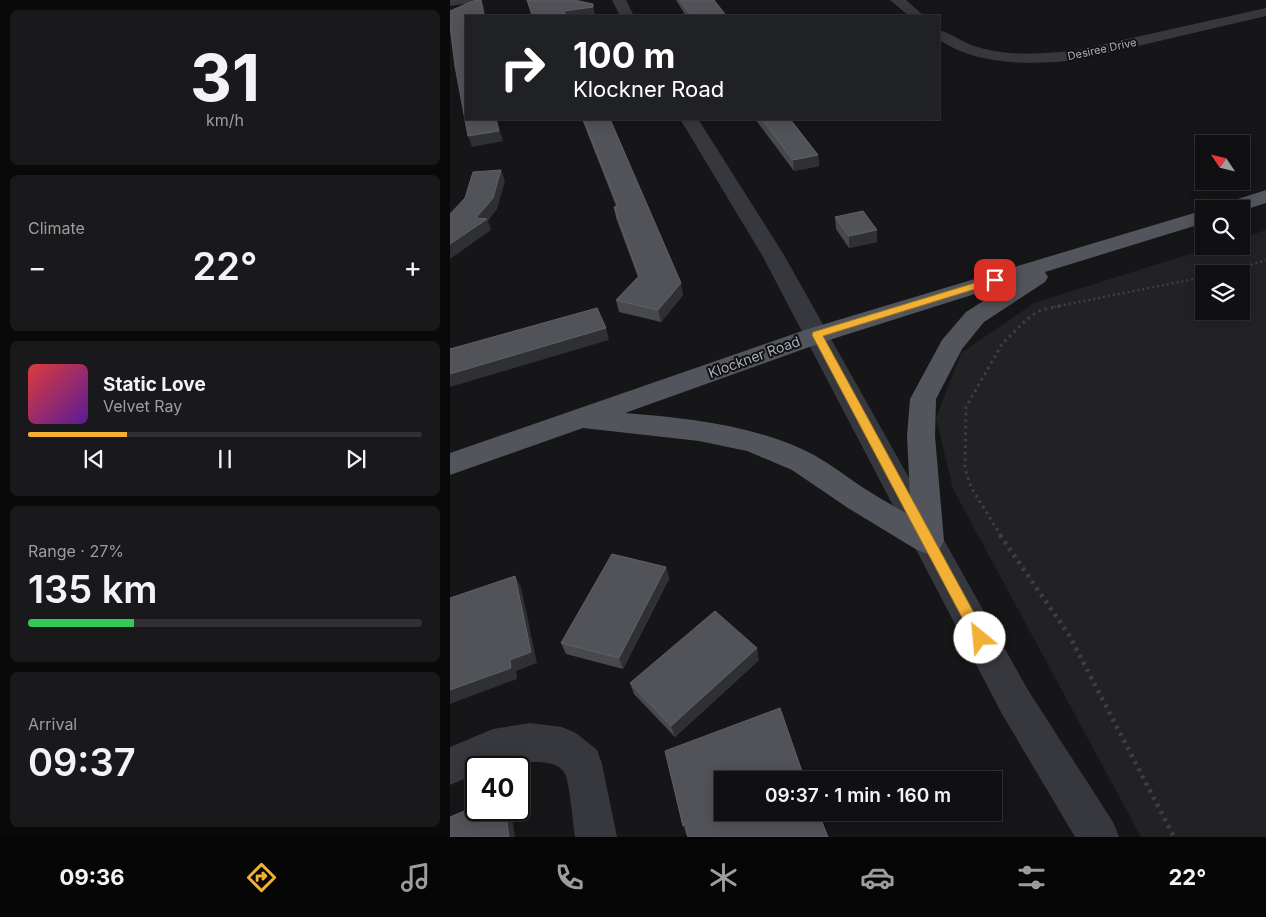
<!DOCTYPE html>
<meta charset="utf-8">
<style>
:root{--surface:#101012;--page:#19191b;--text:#f1f3f6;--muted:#9c9d9f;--line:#303032;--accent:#f2b134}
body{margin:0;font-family:Inter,sans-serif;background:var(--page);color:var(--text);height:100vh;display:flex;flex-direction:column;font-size:19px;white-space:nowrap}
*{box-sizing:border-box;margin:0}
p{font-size:16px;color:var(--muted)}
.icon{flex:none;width:28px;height:28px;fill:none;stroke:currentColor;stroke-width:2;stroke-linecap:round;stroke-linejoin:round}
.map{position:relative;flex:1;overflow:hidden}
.side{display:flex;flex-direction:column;gap:10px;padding:10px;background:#09090a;width:450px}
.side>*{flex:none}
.top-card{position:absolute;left:15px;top:15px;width:475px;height:105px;border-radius:0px;box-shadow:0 2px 12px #0003,0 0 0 1px var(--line);background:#202124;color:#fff;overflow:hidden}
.needle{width:32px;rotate:305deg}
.controls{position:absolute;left:745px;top:135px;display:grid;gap:10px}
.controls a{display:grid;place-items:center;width:55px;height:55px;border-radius:0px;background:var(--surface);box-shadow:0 2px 12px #0003,0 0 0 1px var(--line);font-size:25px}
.speed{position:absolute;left:15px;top:756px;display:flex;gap:10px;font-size:25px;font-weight:700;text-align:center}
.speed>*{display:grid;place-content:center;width:65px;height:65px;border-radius:50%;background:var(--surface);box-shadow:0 2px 12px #0003,0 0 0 1px var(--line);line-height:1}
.speed .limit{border:2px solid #111;border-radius:8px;background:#fff;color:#111}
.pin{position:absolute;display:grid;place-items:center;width:42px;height:42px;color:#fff;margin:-21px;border-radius:10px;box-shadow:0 2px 8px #0006}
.me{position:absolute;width:55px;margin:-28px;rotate:332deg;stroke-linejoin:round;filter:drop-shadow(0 0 4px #0008)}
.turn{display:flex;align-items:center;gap:18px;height:105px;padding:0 25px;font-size:22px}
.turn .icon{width:65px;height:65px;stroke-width:2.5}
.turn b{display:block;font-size:35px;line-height:42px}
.big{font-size:38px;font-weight:600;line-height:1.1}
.side .card{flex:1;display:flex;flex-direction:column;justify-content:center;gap:8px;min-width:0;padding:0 18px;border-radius:8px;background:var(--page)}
.side .dial{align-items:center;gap:0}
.dial b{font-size:65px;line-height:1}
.song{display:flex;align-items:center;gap:15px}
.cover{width:60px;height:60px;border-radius:8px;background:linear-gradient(135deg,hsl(0 70% 55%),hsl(270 70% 35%))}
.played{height:5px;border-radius:2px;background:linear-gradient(90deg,var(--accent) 25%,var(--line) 25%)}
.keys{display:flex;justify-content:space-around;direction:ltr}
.heat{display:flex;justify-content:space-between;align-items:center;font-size:28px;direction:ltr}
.charge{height:8px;border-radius:4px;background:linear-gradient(90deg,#34c759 27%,var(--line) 0)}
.trip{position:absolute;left:264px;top:771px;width:288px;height:50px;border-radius:0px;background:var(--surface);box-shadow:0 2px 12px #0003,0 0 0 1px var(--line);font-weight:600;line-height:50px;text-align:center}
.menu{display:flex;height:80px;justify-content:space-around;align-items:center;background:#060607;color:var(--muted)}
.menu .icon{width:35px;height:35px}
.menu .active{color:var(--accent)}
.menu b{font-size:22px;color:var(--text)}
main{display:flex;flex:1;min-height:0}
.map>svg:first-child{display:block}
</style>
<main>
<section class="side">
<div class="card dial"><b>31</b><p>km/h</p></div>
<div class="card"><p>Climate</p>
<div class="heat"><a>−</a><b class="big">22°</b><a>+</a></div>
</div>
<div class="card">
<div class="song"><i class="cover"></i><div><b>Static Love</b><p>Velvet Ray</p></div></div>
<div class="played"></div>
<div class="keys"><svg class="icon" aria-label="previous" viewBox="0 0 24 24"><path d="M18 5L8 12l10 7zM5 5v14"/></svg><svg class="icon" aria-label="pause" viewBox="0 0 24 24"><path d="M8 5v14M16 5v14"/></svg><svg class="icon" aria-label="next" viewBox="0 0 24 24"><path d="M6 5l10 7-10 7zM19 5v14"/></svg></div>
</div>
<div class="card"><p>Range · 27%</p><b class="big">135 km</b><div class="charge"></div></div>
<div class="card"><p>Arrival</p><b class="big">09:37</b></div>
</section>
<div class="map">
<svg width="816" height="837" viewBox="0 0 816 837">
<rect width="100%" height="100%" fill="#161618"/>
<path fill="#222225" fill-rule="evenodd" d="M816,230V837H691L503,489L486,418L511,353L584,303L765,246H791V238ZM754,274H791V311H754Z"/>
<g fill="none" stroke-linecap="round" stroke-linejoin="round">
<g stroke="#3d3f44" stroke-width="2.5" stroke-dasharray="2 3" stroke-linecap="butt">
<path d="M772,274L816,260"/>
<path d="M604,307L754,277"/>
</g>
<path stroke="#3d3f44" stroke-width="3" stroke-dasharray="2.5 4" stroke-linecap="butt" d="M551,536L521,487L515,468L516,407L552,344L577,319L591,310L610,306"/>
<path stroke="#3d3f44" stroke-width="4.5" stroke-dasharray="3 5" stroke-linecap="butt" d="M550,535L619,635L724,837"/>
<g fill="#37383d" fill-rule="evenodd">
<path d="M0,0H22L20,3L0,6Z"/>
<path d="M162,0H176L184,16H170Z"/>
<path d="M440,0H456L474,16H459Z"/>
<path d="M816,8V16L628,60C582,65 529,66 489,40V30C501,33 512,42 524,46C557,57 594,54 628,50Z"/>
<path d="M230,119H248L334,255L578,690L663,822L669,837H625L552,714L312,255Z"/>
<path d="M80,723L112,727L126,733L147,750L152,764L167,837H125C122,817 121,795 116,776C107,750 47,768 26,768V774L0,785V747L43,729Z"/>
</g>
<g fill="#53555c" fill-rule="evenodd">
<path d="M816,190V203L791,211V209H766L769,205Z"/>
<path d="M754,210V223L595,272L598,277L595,282L534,322L512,349L486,399L485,436L494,541L489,550L478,554L467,550L398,508L342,470L297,451L249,441L133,428L0,475V453L358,329ZM563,282L516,312L492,340L460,399L457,436L461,516C444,506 427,497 412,487C396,476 380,464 364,455C306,425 238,418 175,413L376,341Z"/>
</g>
</g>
<g fill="#47494d">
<path d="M226,0H264L275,16H236Z"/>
<path d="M132,119H160L233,295L211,322L169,312L166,300L188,277L166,218L164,207L166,206Z"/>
<path d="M305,119H340L368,155L369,166L344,171Z"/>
<path d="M385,217L427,230V242L399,248L386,229Z"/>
<path d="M216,567L219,579L173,669L116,654L111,643Z"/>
<path d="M309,660L225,737L184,694L180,683Z"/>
</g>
<g fill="#2f3033">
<path d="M32,0L34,7L35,16H34Z"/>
<path d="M143,4L145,16H115L114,11Z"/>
<path d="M90,14L91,16H82V15Z"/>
<path d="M46,119L53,141L22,147L18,136Z"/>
<path d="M368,155L369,166L344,171L343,160Z"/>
<path d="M51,170L55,181L47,209L38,221L41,230L0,259V244L26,218Z"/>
<path d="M427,230V242L399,248V236Z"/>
<path d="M231,283L233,295L211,322L208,310Z"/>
<path d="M156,328L159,340L0,387V374Z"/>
<path d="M216,567L219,579L173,669L169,658Z"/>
<path d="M65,576L71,587L87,663L66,671L67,679L0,704V690L60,660Z"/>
<path d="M307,648L309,660L225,737L221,726Z"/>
<path d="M55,810H61L65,837H59Z"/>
<path d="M235,825L238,835H236L233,826Z"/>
</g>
<g fill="#525359" stroke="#5f6168">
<path d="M25,0H31L34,16H16V119H46L49,131L18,136L5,66L0,26V11Z"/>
<path d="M77,0H124L143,4V7L114,11L116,16H91L90,14L82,15Z"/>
<path d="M230,0H264L275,14L268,15L269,16H241Z"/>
<path d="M133,119H160L231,283L208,310L166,300L189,276L164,207L168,206Z"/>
<path d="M312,119H340L368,155L343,160Z"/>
<path d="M51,170L43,198L26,218L37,219L0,244V214L15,198L23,172Z"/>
<path d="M413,211L427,230L399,236L385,217Z"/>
<path d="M147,308L156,328L0,374V349Z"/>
<path d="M162,554L216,567L169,658L111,643Z"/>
<path d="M65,576L81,652L60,660L61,668L0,690V598Z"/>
<path d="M265,611L307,648L221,726L180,683Z"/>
<path d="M330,708L355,780H272V812H368L378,837H238L235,825L233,826L215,751Z"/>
<path d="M26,806V810H55L59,837H0V817Z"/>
</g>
<path fill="#f2b134" stroke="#9d7322" d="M541,278H548L549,280L548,282L373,336L535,633L537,638L535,642L530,644L525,642L362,335L363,332Z"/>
<g text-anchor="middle" stroke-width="4" stroke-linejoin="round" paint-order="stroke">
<g font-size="11" fill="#a8adb8" stroke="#111113">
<text transform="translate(652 49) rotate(-12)" y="4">Desiree Drive</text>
</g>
<g font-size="14" fill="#a8adb8" stroke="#111113">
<text transform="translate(304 357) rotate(-20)" y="5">Klockner Road</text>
</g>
</g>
</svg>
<div class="controls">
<a><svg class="needle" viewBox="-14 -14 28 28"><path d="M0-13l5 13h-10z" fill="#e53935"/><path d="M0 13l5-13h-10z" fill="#9c9d9f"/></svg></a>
<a><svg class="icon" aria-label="search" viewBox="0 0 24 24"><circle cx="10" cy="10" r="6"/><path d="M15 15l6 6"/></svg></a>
<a><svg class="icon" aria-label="layers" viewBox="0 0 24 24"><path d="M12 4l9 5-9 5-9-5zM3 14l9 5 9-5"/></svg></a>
</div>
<div class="speed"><div class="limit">40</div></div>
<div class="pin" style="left:545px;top:280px;background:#d93025"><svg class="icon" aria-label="arrive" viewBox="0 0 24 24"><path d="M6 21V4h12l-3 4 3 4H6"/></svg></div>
<svg class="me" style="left:530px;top:638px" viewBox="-20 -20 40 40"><circle r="19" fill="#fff"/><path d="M0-13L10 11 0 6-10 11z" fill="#f2b134"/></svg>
<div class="trip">09:37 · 1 min · 160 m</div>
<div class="top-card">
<div class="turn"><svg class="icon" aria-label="right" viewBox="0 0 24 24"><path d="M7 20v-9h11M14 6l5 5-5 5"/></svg><div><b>100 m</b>Klockner Road</div></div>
</div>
</div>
</main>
<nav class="menu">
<b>09:36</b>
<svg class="icon active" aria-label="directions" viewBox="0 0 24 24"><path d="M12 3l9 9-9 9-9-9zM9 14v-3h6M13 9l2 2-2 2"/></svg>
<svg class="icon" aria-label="music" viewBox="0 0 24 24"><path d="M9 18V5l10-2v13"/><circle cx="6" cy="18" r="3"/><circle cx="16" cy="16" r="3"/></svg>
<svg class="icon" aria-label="phone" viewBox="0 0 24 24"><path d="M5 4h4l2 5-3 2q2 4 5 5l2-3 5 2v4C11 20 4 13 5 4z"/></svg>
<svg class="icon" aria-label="climate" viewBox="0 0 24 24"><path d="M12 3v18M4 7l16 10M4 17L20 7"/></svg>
<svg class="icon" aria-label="car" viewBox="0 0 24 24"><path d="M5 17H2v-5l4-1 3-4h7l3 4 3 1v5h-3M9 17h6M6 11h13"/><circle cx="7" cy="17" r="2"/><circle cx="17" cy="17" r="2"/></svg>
<svg class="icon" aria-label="filters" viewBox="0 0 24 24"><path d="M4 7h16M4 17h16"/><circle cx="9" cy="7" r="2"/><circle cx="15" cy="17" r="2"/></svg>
<b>22°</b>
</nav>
